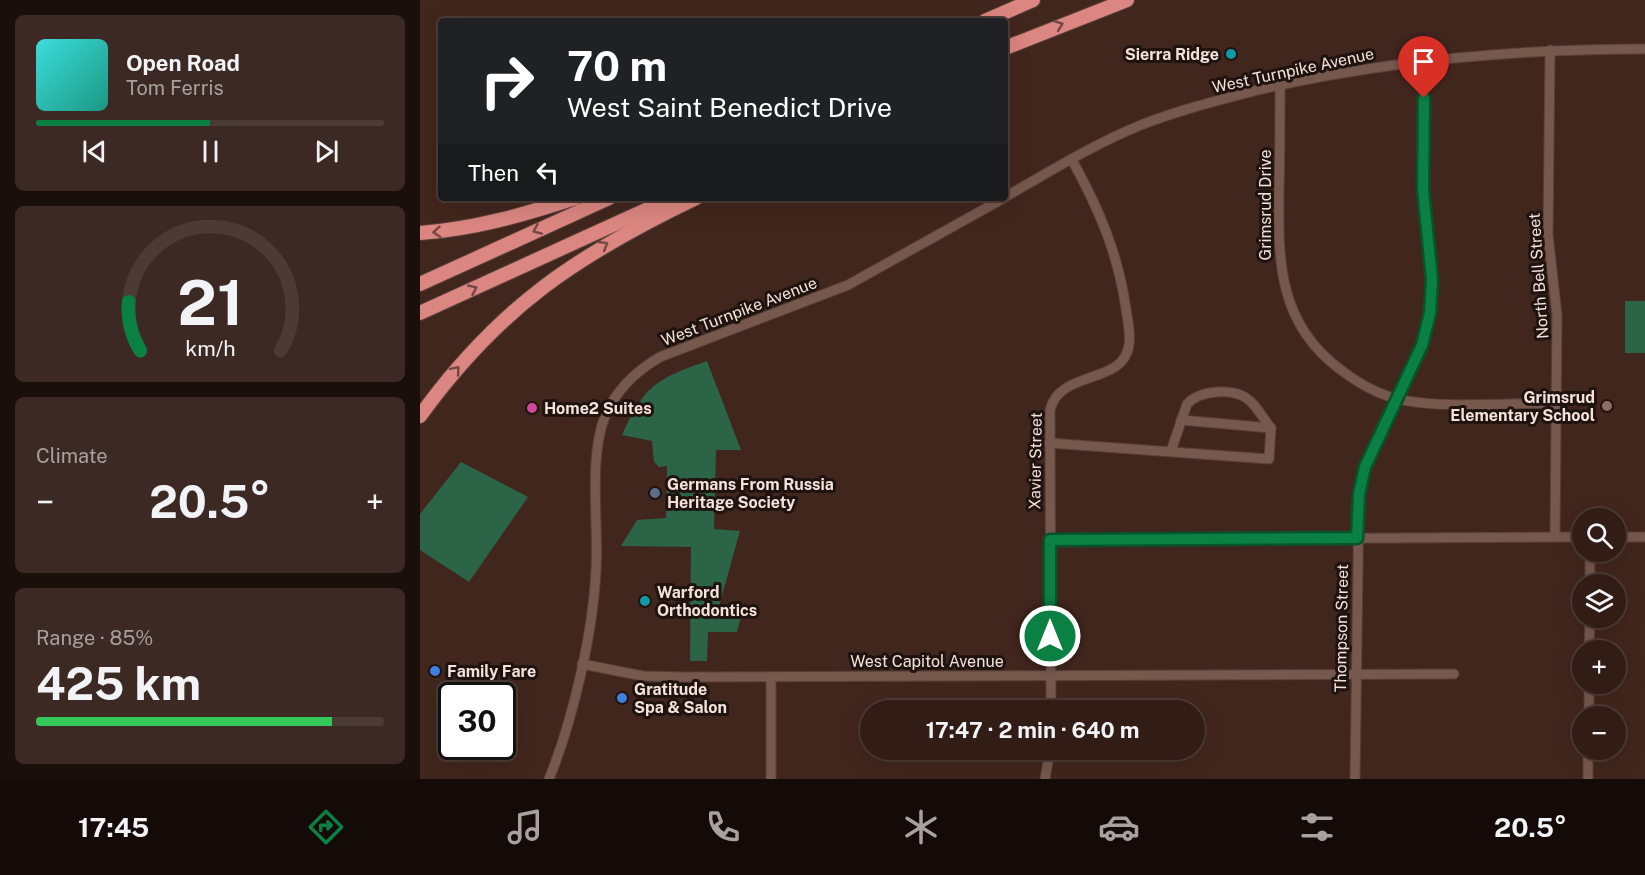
<!DOCTYPE html>
<meta charset="utf-8">
<style>
:root{--surface:#311c16;--page:#3d2923;--text:#f1f3f6;--muted:#a8a1a1;--line:#4c3a35;--accent:#0b8043}
body{margin:0;font-family:"Public Sans",sans-serif;background:var(--page);color:var(--text);height:100vh;display:flex;flex-direction:column;font-size:22px;white-space:nowrap}
*{box-sizing:border-box;margin:0}
p{font-size:20px;color:var(--muted)}
.icon{flex:none;width:33px;height:33px;fill:none;stroke:currentColor;stroke-width:2;stroke-linecap:round;stroke-linejoin:round}
.map{position:relative;flex:1;overflow:hidden}
.panel{display:flex;flex-direction:column;gap:15px;padding:15px;background:#1b0f0c;width:420px}
.panel>*{flex:none}
.guide{position:absolute;left:18px;top:18px;width:570px;height:183px;border-radius:6px;box-shadow:0 6px 24px #0002,0 0 0 2px var(--line);background:#202124;color:#fff;overflow:hidden}
.tools{position:absolute;left:1152px;top:508px;display:grid;gap:12px}
.tools a{display:grid;place-items:center;width:54px;height:54px;border-radius:50%;background:var(--surface);box-shadow:0 6px 24px #0002,0 0 0 2px var(--line);font-size:30px}
.speed{position:absolute;left:18px;top:682px;display:flex;gap:12px;font-size:30px;font-weight:700;text-align:center}
.speed>*{display:grid;place-content:center;width:78px;height:78px;border-radius:50%;background:var(--surface);box-shadow:0 6px 24px #0002,0 0 0 2px var(--line);line-height:1}
.speed .limit{border:3px solid #111;border-radius:9px;background:#fff;color:#111}
.pin{position:absolute;display:grid;place-items:center;width:51px;height:51px;color:#fff;margin:-62px -26px;border-radius:50% 50% 50% 0;rotate:-45deg;box-shadow:0 0 6px #0007}
.pin .icon{rotate:45deg}
.me{position:absolute;width:66px;margin:-33px;rotate:0deg;stroke-linejoin:round;filter:drop-shadow(0 0 4px #0008)}
.turn{display:flex;align-items:center;gap:21px;height:126px;padding:0 30px;font-size:27px}
.turn .icon{width:78px;height:78px;stroke-width:2.5}
.turn b{display:block;font-size:42px;line-height:51px}
.then{display:flex;align-items:center;height:57px;padding:0 30px;background:#0003;gap:12px;font-size:22px}
.big{font-size:45px;font-weight:700;line-height:1.1}
.panel .widget{flex:1;display:flex;flex-direction:column;justify-content:center;gap:9px;min-width:0;padding:0 21px;border-radius:9px;background:var(--page)}
.panel .dial{align-items:center;gap:0}
.dial svg{height:156px;overflow:visible;fill:none;stroke:var(--line);stroke-width:7;stroke-linecap:round;text-anchor:middle}
.dial text{fill:var(--text);stroke:none}
.song{display:flex;align-items:center;gap:18px}
.cover{width:72px;height:72px;border-radius:9px;background:linear-gradient(135deg,hsl(180 70% 55%),hsl(170 70% 35%))}
.played{height:6px;border-radius:3px;background:linear-gradient(90deg,var(--accent) 50%,var(--line) 50%)}
.keys{display:flex;justify-content:space-around;direction:ltr}
.heat{display:flex;justify-content:space-between;align-items:center;font-size:33px;direction:ltr}
.charge{height:9px;border-radius:4px;background:linear-gradient(90deg,#34c759 85%,var(--line) 0)}
.trip{position:absolute;left:440px;top:700px;width:345px;height:60px;border-radius:30px;background:var(--surface);box-shadow:0 6px 24px #0002,0 0 0 2px var(--line);font-weight:700;line-height:60px;text-align:center}
.dock{display:flex;height:96px;justify-content:space-around;align-items:center;background:#140b09;color:var(--muted)}
.dock .icon{width:42px;height:42px}
.dock .selected{color:var(--accent)}
.dock b{font-size:27px;color:var(--text)}
main{display:flex;flex:1;min-height:0}
.map>svg:first-child{display:block}
</style>
<main>
<section class="panel">
<div class="widget">
<div class="song"><i class="cover"></i><div><b>Open Road</b><p>Tom Ferris</p></div></div>
<div class="played"></div>
<div class="keys"><svg class="icon" aria-label="previous" viewBox="0 0 24 24"><path d="M18 5L8 12l10 7zM5 5v14"/></svg><svg class="icon" aria-label="pause" viewBox="0 0 24 24"><path d="M8 5v14M16 5v14"/></svg><svg class="icon" aria-label="next" viewBox="0 0 24 24"><path d="M6 5l10 7-10 7zM19 5v14"/></svg></div>
</div>
<div class="widget dial"><svg viewBox="0 0 100 80">
<path d="M14 69A42 42 0 1 1 86 69"/>
<path d="M14 69A42 42 0 0 1 8 44" stroke="#0b8043"/>
<text x="50" y="56" font-size="32" font-weight="700">21</text>
<text x="50" y="72" font-size="11">km/h</text>
</svg></div>
<div class="widget"><p>Climate</p>
<div class="heat"><a>−</a><b class="big">20.5°</b><a>+</a></div>
</div>
<div class="widget"><p>Range · 85%</p><b class="big">425 km</b><div class="charge"></div></div>
</section>
<div class="map">
<svg width="1225" height="779" viewBox="0 0 1225 779">
<rect width="100%" height="100%" fill="#41261d"/>
<g fill="#2c6448">
<rect x="1205" y="301" width="20" height="52"/>
<path d="M287,361L321,450H296L294,529L320,531L299,606L322,612L317,632H288L287,661H270L271,547L201,546L217,520L246,518L247,466L239,467L234,462L232,441L202,435C225,385 236,379 287,361Z"/>
<path d="M41,462L108,497L49,582L0,550V514Z"/>
</g>
<g fill="none" stroke-linecap="round" stroke-linejoin="round">
<g stroke="#584139" stroke-width="11">
<g id="minor">
<path d="M1130,50L1128,235L1137,315L1135,537"/>
<path d="M860,85C860,120 860,155 859,190C858,261 858,324 921,370C938,383 957,394 978,399C1021,409 1090,403 1137,403"/>
<path d="M585,197C629,172 674,144 721,125C759,110 799,100 838,90C966,60 1094,49 1225,49"/>
<path d="M761,420L851,428"/>
<path d="M629,443L849,459L851,428C844,420 838,408 830,401C815,387 780,390 767,404L751,451"/>
<path d="M1196,537H1225"/>
<path d="M630,540L1162,537"/>
<path d="M1170,585V552"/>
<path d="M1169,651L1170,618"/>
<path d="M162,664L223,676L262,677L1034,674"/>
<path d="M631,711L630,410C637,380 673,381 695,367C716,353 709,329 706,309C698,253 679,209 652,160"/>
<path d="M1169,717V684"/>
<path d="M129,779C153,720 173,633 176,570C179,523 168,460 185,416C196,390 216,371 240,357L428,285L584,198"/>
<path d="M351,779V677"/>
<path d="M625,779L630,750"/>
<path d="M935,779L939,494C950,433 994,385 1008,325C1018,282 1006,240 1003,197C1000,152 1003,105 1004,60"/>
<path d="M1168,779V750"/>
</g>
</g>
<g stroke="#584139" stroke-width="16">
<g id="highway">
<path d="M565,21L613,0"/>
<path d="M585,48L707,0"/>
<path d="M0,233C54,229 103,215 155,198"/>
<path d="M0,284L189,198"/>
<path d="M0,313L252,198"/>
<path d="M0,416C79,307 157,255 276,198"/>
</g>
</g>
<use href="#minor" stroke="#77584d" stroke-width="9"/>
<use href="#highway" stroke="#db8680" stroke-width="14"/>
</g>
<defs><path id="oneway-chevron" d="M-2-3.5L2.5 0L-2 3.5" fill="none" stroke-width="1.6" stroke-linecap="round" stroke-linejoin="round" transform="scale(1.5)"/></defs>
<g stroke="#744742">
<use href="#oneway-chevron" transform="translate(639 25) rotate(-21)"/>
<use href="#oneway-chevron" transform="translate(117 230) rotate(156)"/>
<use href="#oneway-chevron" transform="translate(17 232) rotate(175)"/>
<use href="#oneway-chevron" transform="translate(184 245) rotate(-31)"/>
<use href="#oneway-chevron" transform="translate(53 289) rotate(-25)"/>
<use href="#oneway-chevron" transform="translate(36 370) rotate(-50)"/>
</g>
<g fill="none" stroke-linecap="round" stroke-linejoin="round">
<g stroke="#07532c" stroke-width="15">
<path id="route" d="M630,636V540L937,538L939,494L945,467L1002,345L1010,313L1012,280L1003,189L1004,98"/>
</g>
<use href="#route" stroke="#0b8043" stroke-width="10"/>
</g>
<g fill="#0f9aa8" stroke="#1f130f" stroke-width="2">
<circle cx="811" cy="54" r="6"/>
<circle cx="225" cy="601" r="6"/>
</g>
<circle fill="#8d6e63" stroke="#1f130f" stroke-width="2" cx="1187" cy="406" r="6"/>
<circle fill="#d1479c" stroke="#1f130f" stroke-width="2" cx="112" cy="408" r="6"/>
<circle fill="#5c6f8a" stroke="#1f130f" stroke-width="2" cx="235" cy="493" r="6"/>
<g fill="#3f7fe0" stroke="#1f130f" stroke-width="2">
<circle cx="15" cy="671" r="6"/>
<circle cx="202" cy="698" r="6"/>
</g>
<g text-anchor="middle" stroke-width="6" stroke-linejoin="round" paint-order="stroke">
<g font-size="16" font-weight="bold" fill="#f4e2db" stroke="#1f130f" text-anchor="start">
<text x="799" y="60" text-anchor="end">Sierra Ridge</text>
<text x="1175" y="403" text-anchor="end">Grimsrud<tspan x="1175" dy="18">Elementary School</tspan></text>
<text x="124" y="414">Home2 Suites</text>
<text x="247" y="490">Germans From Russia<tspan x="247" dy="18">Heritage Society</tspan></text>
<text x="237" y="598">Warford<tspan x="237" dy="18">Orthodontics</tspan></text>
<text x="27" y="677">Family Fare</text>
<text x="214" y="695">Gratitude<tspan x="214" dy="18">Spa &amp; Salon</tspan></text>
</g>
<g font-size="16" fill="#f4e2db" stroke="#1f130f">
<text transform="translate(873 70) rotate(-12)" y="6">West Turnpike Avenue</text>
<text transform="translate(845 205) rotate(-90)" y="6">Grimsrud Drive</text>
<text transform="translate(1118 276) rotate(-94)" y="6">North Bell Street</text>
<text transform="translate(319 311) rotate(-21)" y="6">West Turnpike Avenue</text>
<text transform="translate(615 461) rotate(-89)" y="6">Xavier Street</text>
<text transform="translate(921 628) rotate(-89)" y="6">Thompson Street</text>
<text x="507" y="667">West Capitol Avenue</text>
</g>
</g>
</svg>
<div class="tools">
<a><svg class="icon" aria-label="search" viewBox="0 0 24 24"><circle cx="10" cy="10" r="6"/><path d="M15 15l6 6"/></svg></a>
<a><svg class="icon" aria-label="layers" viewBox="0 0 24 24"><path d="M12 4l9 5-9 5-9-5zM3 14l9 5 9-5"/></svg></a>
<a>+</a>
<a>−</a>
</div>
<div class="speed"><div class="limit">30</div></div>
<div class="pin" style="left:1004px;top:98px;background:#d93025"><svg class="icon" aria-label="arrive" viewBox="0 0 24 24"><path d="M6 21V4h12l-3 4 3 4H6"/></svg></div>
<svg class="me" style="left:630px;top:636px" viewBox="-20 -20 40 40"><circle r="17" fill="#0b8043" stroke="#fff" stroke-width="3"/><path d="M0-11L8 9 0 5-8 9z" fill="#fff"/></svg>
<div class="trip">17:47 · 2 min · 640 m</div>
<div class="guide">
<div class="turn"><svg class="icon" aria-label="right" viewBox="0 0 24 24"><path d="M7 20v-9h11M14 6l5 5-5 5"/></svg><div><b>70 m</b>West Saint Benedict Drive</div></div>
<div class="then">Then<svg class="icon" aria-label="left" viewBox="0 0 24 24"><path d="M17 20v-9H6M10 6l-5 5 5 5"/></svg></div>
</div>
</div>
</main>
<nav class="dock">
<b>17:45</b>
<svg class="icon selected" aria-label="directions" viewBox="0 0 24 24"><path d="M12 3l9 9-9 9-9-9zM9 14v-3h6M13 9l2 2-2 2"/></svg>
<svg class="icon" aria-label="music" viewBox="0 0 24 24"><path d="M9 18V5l10-2v13"/><circle cx="6" cy="18" r="3"/><circle cx="16" cy="16" r="3"/></svg>
<svg class="icon" aria-label="phone" viewBox="0 0 24 24"><path d="M5 4h4l2 5-3 2q2 4 5 5l2-3 5 2v4C11 20 4 13 5 4z"/></svg>
<svg class="icon" aria-label="climate" viewBox="0 0 24 24"><path d="M12 3v18M4 7l16 10M4 17L20 7"/></svg>
<svg class="icon" aria-label="car" viewBox="0 0 24 24"><path d="M5 17H2v-5l4-1 3-4h7l3 4 3 1v5h-3M9 17h6M6 11h13"/><circle cx="7" cy="17" r="2"/><circle cx="17" cy="17" r="2"/></svg>
<svg class="icon" aria-label="filters" viewBox="0 0 24 24"><path d="M4 7h16M4 17h16"/><circle cx="9" cy="7" r="2"/><circle cx="15" cy="17" r="2"/></svg>
<b>20.5°</b>
</nav>
